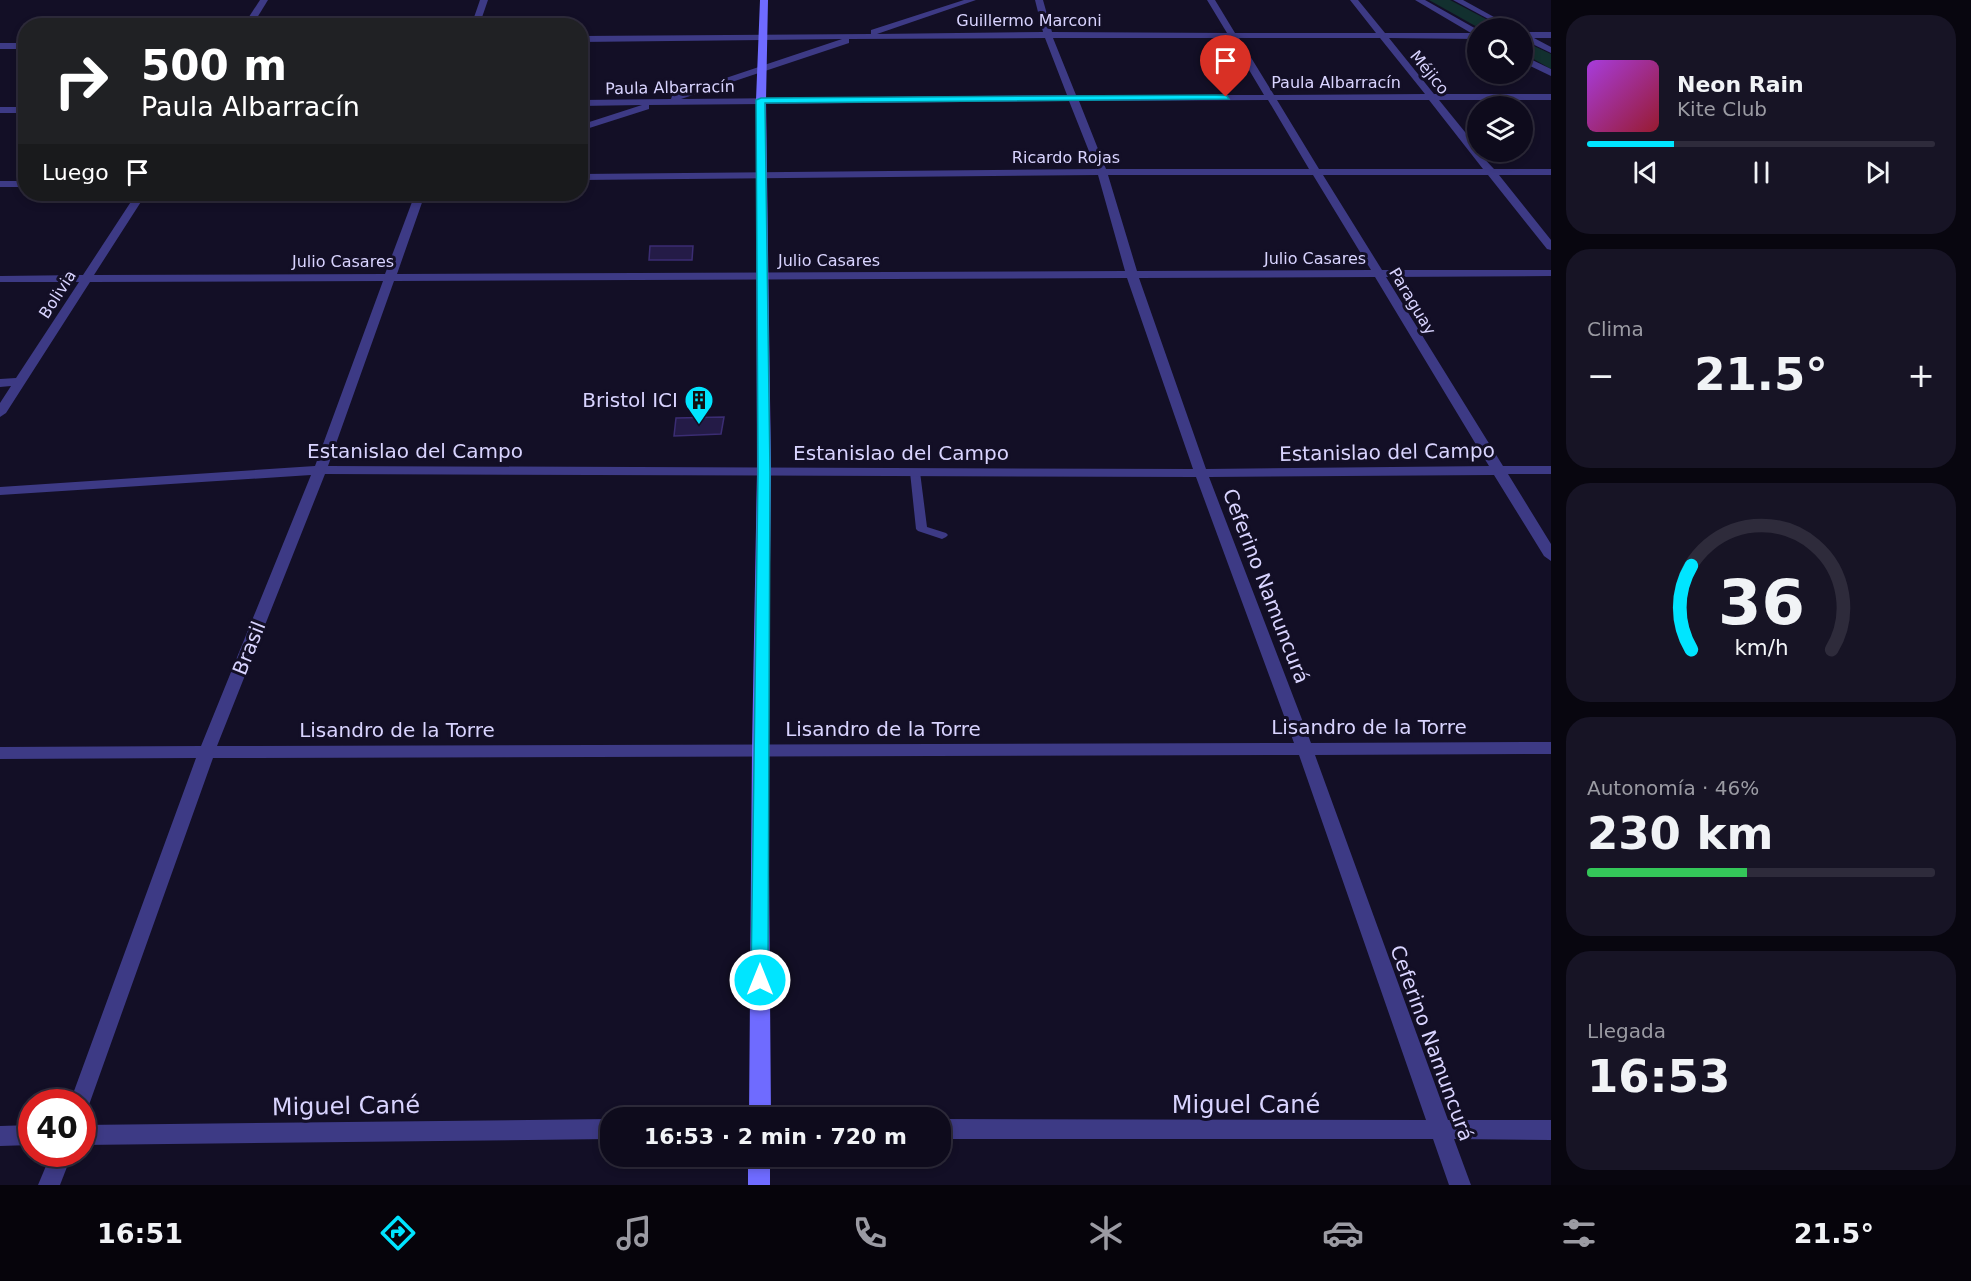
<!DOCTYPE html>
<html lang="es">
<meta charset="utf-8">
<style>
:root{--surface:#0e0b1c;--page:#171425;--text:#f1f3f6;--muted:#9b9ba3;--line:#2e2b3b;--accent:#00e5ff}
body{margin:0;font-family:"DejaVu Sans",sans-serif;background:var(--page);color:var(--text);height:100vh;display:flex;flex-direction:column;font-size:22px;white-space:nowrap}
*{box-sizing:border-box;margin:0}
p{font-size:20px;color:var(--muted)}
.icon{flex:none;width:33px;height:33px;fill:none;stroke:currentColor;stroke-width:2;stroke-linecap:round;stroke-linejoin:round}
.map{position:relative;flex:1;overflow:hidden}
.drawer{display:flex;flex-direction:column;gap:15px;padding:15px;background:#08060f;width:420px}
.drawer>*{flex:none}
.guide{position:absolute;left:18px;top:18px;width:570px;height:183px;border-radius:24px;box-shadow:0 3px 9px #0003,0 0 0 2px var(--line);background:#202124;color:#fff;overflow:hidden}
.tools{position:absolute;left:1467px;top:18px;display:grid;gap:12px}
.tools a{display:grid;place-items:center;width:66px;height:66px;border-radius:50%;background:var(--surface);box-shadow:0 3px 9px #0003,0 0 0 2px var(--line);font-size:30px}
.speed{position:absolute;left:18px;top:1089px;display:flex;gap:12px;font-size:30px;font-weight:700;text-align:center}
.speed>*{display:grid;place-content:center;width:78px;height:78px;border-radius:50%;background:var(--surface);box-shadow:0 3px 9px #0003,0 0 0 2px var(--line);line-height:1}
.speed .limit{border:9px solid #d22;background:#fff;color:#111}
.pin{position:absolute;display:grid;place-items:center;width:51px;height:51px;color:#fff;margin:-62px -26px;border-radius:50% 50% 50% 0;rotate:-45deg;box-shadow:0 0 6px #0007}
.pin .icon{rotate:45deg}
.me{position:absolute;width:66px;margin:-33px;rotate:0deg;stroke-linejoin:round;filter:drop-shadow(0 0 4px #0008)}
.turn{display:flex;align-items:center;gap:21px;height:126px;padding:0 24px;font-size:27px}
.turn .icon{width:78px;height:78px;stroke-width:2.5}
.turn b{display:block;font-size:42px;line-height:51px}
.then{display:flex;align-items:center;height:57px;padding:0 24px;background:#0003;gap:12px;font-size:22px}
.big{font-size:45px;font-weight:600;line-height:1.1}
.drawer .tile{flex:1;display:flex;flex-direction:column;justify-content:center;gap:9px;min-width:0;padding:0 21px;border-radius:24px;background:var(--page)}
.drawer .dial{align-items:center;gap:0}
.dial svg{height:156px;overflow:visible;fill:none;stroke:var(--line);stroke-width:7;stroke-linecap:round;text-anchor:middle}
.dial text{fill:var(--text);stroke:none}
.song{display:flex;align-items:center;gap:18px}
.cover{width:72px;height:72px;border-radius:9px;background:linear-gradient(135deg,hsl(280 70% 55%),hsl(350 70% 35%))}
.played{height:6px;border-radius:3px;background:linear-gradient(90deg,var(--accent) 25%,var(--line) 25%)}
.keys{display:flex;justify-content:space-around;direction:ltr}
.heat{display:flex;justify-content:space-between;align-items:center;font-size:33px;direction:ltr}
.charge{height:9px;border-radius:4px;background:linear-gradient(90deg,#34c759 46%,var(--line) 0)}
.trip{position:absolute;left:600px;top:1107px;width:351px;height:60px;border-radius:24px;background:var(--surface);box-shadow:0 3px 9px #0003,0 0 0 2px var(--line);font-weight:600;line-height:60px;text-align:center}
.tab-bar{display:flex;height:96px;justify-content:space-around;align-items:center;background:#06040b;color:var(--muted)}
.tab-bar .icon{width:42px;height:42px}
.tab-bar .current{color:var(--accent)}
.tab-bar b{font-size:27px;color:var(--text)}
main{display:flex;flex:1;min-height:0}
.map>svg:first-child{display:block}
</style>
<main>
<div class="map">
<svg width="1551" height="1185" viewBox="0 0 1551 1185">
<rect width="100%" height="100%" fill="#130f26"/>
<g fill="#12302f">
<path d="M1429,0H1450L1503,28H1479Z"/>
<path d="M1523,41L1551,54V69L1523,53Z"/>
</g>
<g fill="#241b47" stroke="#3b2d73" stroke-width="1.5">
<path d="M650,246H693L692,260H649Z"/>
<path d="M724,417L721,434L674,436L676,418Z"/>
</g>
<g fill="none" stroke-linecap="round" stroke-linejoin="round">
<path fill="#3d3a85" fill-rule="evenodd" d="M915,469L920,472L927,527L946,533L948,535L946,537L942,539L918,531L916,529L910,472Z"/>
<g fill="#3d3a85" fill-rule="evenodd">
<path d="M260,0H268L252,26H243Z"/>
<path d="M480,0H488L479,26H471Z"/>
<path d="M964,0H976L877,34L1043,32L1035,0H1043L1052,32L1227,33L1207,0H1215L1235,33H1376L1350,0H1358L1385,33H1471L1415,0H1425L1478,30V39L1389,38L1434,94H1551V100H1439L1478,148V152L1494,169H1551V175H1499L1551,240V250L1547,249L1488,175H1323L1382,270H1551V276L1386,277L1503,466H1551V474H1508L1551,544V561L1544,556L1494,475L1209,477L1311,743L1551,742V754L1315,755L1448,1120H1551V1140L1454,1139L1471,1185H1449L1433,1139H940V1119L1426,1120L1299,755L213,758L90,1102L87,1109L82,1110V1102H70L196,758L0,759V747L201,746L311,475L0,495V487L315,466L383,281L90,282L6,413L0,417V403L11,386L0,387V379L16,378L79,282H0V276L83,275L136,194H146L94,275L385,274L415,194H425L397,274L1125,271L1098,175L580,180V174L1096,169L1069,101L649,105V109L580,131V125L642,105L580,106V100L671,99L672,96L842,39L580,42V36L871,34V30ZM1045,38L1067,95L681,99L849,43V39ZM1053,38H1230L1264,95H1076ZM1239,38H1380L1425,94L1274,95ZM1268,100L1309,169H1106L1079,101ZM1277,100H1429L1483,169H1319ZM1108,175H1313L1371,270L1137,271ZM1375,277L1489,466L1206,469L1139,278ZM1127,278L1193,469L328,466L394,281ZM325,474L1196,477L1294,743L217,746Z"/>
<path d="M1453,0H1463L1514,28H1505Z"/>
<path d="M1525,32H1551V38H1534L1551,47V53L1522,39V33Z"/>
<rect x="0" y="43" width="26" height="6"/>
<path d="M1522,55L1551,69V76L1522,62Z"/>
<rect x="0" y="107" width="26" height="6"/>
<rect x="0" y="181" width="26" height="6"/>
<path d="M610,1119V1139L82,1145V1125Z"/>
<path d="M32,1125V1145L0,1146V1126Z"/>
<path d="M51,1154H72L60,1185H38Z"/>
</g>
<g fill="#6f6bff" fill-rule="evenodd">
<path d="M760,0H768L766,100L771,472L768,750L771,1118H749L752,750L757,472L756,100Z"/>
<rect x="748" y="1156" width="22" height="29"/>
</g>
</g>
<path fill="#00e5ff" stroke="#0095a6" stroke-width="1.5" d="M1226,95L1229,99L765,103L770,472L768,980L766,985L760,987L753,985L751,980L758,472L756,100L761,98Z"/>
<defs>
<g id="building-pin" transform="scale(1.5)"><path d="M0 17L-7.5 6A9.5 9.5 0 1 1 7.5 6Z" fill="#00e5ff" stroke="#130f26"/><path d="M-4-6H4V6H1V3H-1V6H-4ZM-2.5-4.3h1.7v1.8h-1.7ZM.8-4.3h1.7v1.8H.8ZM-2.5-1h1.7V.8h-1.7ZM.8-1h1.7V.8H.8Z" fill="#111"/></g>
</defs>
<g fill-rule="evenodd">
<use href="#building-pin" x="699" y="400"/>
</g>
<g text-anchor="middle" stroke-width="6" stroke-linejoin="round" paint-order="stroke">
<g font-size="16" fill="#d9d4ff" stroke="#130f26">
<text x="1029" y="26">Guillermo Marconi</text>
<text transform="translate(1430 72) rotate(51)" y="6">Méjico</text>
<text x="1336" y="88">Paula Albarracín</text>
<text transform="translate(670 87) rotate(-1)" y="6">Paula Albarracín</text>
<text x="1066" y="163">Ricardo Rojas</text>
<text x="1315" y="264">Julio Casares</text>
<text x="829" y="266">Julio Casares</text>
<text x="343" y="267">Julio Casares</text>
<text transform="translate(57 294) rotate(-57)" y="6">Bolivia</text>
<text transform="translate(1413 301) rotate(59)" y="6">Paraguay</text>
</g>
<g font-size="20" fill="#d9d4ff" stroke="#130f26" text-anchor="end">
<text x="678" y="407">Bristol ICI</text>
</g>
<g font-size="20" fill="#d9d4ff" stroke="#130f26">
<text x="415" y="458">Estanislao del Campo</text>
<text transform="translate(1387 452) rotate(-1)" y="7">Estanislao del Campo</text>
<text x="901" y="460">Estanislao del Campo</text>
<text transform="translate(1266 586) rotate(69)" y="7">Ceferino Namuncurá</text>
<text transform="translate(249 648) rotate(-68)" y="7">Brasil</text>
<text x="1369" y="734">Lisandro de la Torre</text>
<text x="883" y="736">Lisandro de la Torre</text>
<text x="397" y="737">Lisandro de la Torre</text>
<text transform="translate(1432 1043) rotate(70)" y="7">Ceferino Namuncurá</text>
</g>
<g font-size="24" fill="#d9d4ff" stroke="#130f26">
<text x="1246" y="1113">Miguel Cané</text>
<text transform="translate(346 1106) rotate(-1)" y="8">Miguel Cané</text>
</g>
</g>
</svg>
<div class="tools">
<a><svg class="icon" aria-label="search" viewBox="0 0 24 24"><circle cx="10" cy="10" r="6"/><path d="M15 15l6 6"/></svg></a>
<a><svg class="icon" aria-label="layers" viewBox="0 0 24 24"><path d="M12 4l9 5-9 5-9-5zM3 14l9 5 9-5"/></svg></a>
</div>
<div class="speed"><div class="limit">40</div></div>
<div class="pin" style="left:1226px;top:97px;background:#d93025"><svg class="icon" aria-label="arrive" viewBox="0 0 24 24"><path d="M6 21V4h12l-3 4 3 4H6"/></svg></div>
<svg class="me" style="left:760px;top:980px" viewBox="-20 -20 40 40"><circle r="17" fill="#00e5ff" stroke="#fff" stroke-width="3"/><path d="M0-11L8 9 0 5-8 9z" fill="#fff"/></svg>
<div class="trip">16:53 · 2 min · 720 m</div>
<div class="guide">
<div class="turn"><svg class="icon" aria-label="right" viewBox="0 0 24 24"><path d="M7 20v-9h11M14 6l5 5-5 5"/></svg><div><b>500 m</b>Paula Albarracín</div></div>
<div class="then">Luego<svg class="icon" aria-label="arrive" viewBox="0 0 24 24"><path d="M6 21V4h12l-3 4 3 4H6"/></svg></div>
</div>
</div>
<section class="drawer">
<div class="tile">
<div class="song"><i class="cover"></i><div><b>Neon Rain</b><p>Kite Club</p></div></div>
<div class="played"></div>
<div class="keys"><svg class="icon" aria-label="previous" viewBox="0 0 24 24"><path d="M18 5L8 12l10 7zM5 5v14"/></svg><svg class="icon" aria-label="pause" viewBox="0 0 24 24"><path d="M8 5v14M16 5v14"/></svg><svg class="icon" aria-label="next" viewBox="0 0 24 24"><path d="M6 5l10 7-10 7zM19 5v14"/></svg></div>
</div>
<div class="tile"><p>Clima</p>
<div class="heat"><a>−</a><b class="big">21.5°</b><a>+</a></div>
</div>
<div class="tile dial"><svg viewBox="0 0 100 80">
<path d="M14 69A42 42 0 1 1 86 69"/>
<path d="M14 69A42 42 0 0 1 14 26" stroke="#00e5ff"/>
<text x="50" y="56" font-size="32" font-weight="700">36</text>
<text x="50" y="72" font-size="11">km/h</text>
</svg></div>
<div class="tile"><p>Autonomía · 46%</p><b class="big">230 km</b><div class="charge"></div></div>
<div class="tile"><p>Llegada</p><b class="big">16:53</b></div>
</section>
</main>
<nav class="tab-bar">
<b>16:51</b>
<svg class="icon current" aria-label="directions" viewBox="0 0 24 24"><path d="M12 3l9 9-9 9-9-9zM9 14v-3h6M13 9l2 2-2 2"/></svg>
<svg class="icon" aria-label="music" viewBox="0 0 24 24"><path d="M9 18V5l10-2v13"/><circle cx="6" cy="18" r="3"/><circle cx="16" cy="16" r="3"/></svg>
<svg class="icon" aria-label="phone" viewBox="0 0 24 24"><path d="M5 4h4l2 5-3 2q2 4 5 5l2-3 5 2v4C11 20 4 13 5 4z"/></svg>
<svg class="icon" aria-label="climate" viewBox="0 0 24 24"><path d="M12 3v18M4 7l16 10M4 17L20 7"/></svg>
<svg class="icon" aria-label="car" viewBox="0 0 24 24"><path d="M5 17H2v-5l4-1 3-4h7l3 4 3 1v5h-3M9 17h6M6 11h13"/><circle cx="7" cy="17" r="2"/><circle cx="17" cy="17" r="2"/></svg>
<svg class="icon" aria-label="filters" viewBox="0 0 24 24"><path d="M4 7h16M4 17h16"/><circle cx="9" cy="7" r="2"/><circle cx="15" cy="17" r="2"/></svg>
<b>21.5°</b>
</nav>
